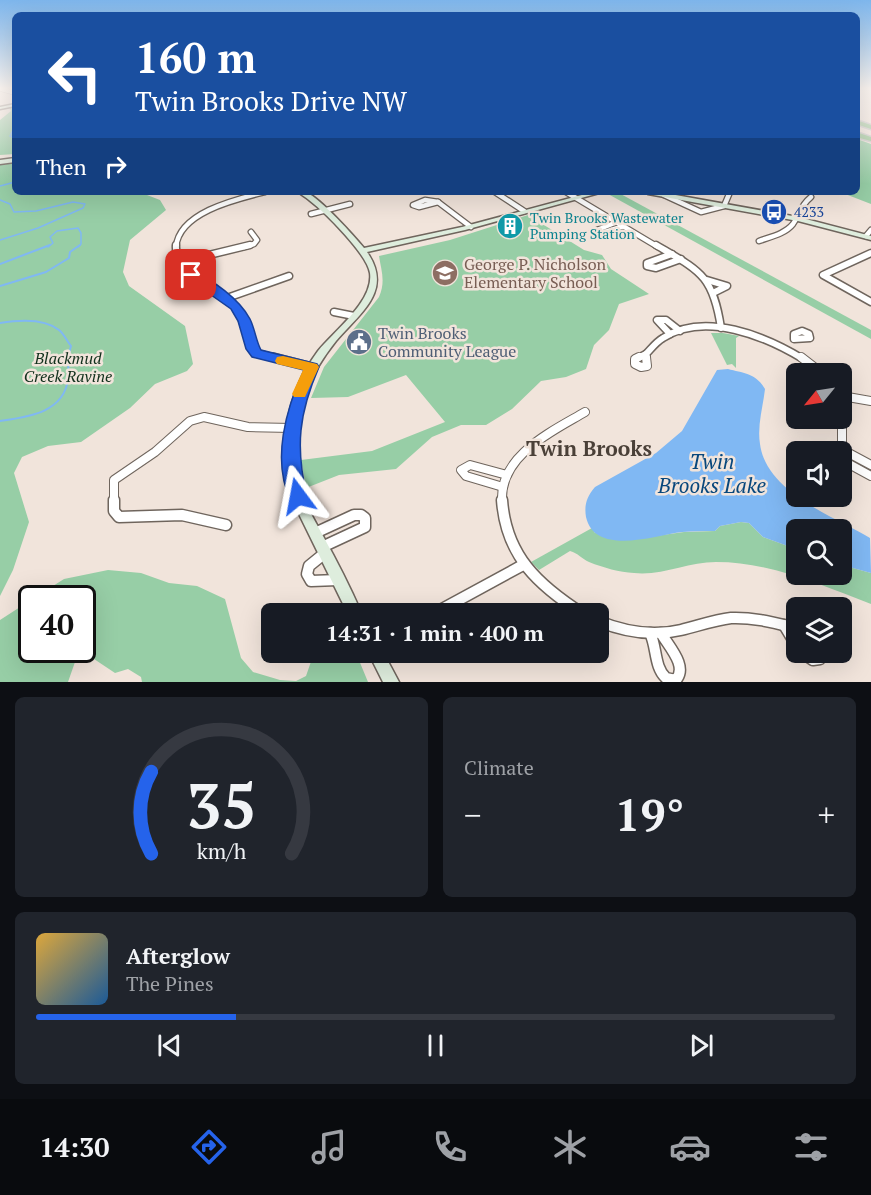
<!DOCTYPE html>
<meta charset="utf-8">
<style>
:root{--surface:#171b24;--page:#20242c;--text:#f1f3f6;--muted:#9ea1a6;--line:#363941;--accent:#2563eb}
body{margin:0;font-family:"PT Serif",serif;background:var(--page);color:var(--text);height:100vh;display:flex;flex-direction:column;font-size:22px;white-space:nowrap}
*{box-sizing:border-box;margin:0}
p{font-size:20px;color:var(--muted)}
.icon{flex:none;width:33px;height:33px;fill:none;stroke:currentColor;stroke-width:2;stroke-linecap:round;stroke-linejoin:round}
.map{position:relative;height:682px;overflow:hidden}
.drawer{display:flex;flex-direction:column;gap:15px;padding:15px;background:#0d0f14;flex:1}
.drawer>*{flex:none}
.guide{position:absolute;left:12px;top:12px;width:848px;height:183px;border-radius:9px;box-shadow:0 6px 24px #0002;background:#1a4fa0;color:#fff;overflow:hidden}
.needle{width:39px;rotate:240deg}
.buttons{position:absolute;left:786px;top:363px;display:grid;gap:12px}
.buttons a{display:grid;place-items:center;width:66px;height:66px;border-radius:9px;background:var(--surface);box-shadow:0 6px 24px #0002;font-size:30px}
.speed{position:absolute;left:18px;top:585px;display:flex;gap:12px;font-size:30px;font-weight:700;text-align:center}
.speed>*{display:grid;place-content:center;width:78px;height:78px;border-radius:50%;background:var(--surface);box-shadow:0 6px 24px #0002;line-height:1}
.speed .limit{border:3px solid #111;border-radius:9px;background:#fff;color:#111}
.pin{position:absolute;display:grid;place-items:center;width:51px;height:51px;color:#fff;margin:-26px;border-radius:12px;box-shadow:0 3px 9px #0006}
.me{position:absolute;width:66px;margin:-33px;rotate:347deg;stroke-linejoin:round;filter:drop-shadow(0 0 4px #0008)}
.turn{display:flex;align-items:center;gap:21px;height:126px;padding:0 24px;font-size:27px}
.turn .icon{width:78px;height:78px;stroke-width:2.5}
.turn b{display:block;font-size:42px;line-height:51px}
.then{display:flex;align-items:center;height:57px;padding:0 24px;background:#0003;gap:12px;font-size:22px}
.big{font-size:45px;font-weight:600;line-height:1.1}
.drawer .card{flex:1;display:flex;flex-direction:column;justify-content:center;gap:9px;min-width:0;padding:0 21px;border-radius:9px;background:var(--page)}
.drawer .dial{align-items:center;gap:0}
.dial svg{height:156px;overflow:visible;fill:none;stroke:var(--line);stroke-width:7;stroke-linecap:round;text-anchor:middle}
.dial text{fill:var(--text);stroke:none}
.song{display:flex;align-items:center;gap:18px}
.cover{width:72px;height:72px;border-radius:9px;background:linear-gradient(135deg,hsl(40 70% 55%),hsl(210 70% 35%))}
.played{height:6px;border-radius:3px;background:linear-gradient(90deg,var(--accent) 25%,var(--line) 25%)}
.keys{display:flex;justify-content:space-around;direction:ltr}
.heat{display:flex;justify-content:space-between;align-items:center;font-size:33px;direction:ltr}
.drawer .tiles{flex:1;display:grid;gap:15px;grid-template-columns:1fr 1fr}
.card:last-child{grid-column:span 2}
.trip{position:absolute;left:261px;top:603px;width:348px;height:60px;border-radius:9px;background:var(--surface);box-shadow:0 6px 24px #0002;font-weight:600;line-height:60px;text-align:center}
.menu{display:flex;height:96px;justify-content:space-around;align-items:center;background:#090b0e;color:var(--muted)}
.menu .icon{width:42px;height:42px}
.menu .on{color:var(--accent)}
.menu b{font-size:27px;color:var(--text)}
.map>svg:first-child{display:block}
</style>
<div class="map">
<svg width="871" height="682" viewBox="0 0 871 682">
<rect width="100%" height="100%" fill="#f1e4db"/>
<g fill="#97cea6">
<path d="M15,106V154L0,155V120L11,111L9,107Z"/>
<path d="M857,139L871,144V204L840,192H856Z"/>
<path d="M15,163V192H147V195L160,200L166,210L130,240L123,272L129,286L185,326L193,364L187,371L155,384L130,408L81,442L48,446L22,457L14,473L29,522L13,570L0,596V165Z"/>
<path d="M617,192L871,330V339L608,194Z"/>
<path d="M528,215L584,250L602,255L611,269L649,294L619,304L609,330L594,345L586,369L566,377L541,381L512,409L486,425H461L432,437L396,469L339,475L306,488L301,460L372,451L445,422L406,375L348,397L311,398L324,367L379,297C386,281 381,270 379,256L450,240Z"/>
<path d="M711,333H723L739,336L736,338V368L732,364L727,365Z"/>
<path d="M741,522L749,523L763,537L796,549V574H842V565L871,573V604C821,585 771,562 716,562C688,562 662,576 634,573C619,572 604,568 589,562C582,559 578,553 570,551L539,570L531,562L592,528L595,533L655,536L684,532L715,531L720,526Z"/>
<path d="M108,570L141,573L169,583L197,586L225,599L241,658L253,672L280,680L296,681L306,676L314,653H356L368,682H142L141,677L128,669L115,673L91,657L75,662L68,682H0V620L31,600L32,650H82V598H34L64,579Z"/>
</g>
<path fill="#80b8f3" d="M728,369C743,373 756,373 765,389C763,407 757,426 760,444C766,492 833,516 870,538L871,573L842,565V530H796V549L763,537L749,523L741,522L720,526L715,531C704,531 693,531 682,532C656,535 595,557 586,517C584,505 587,496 595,487L656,453L682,431L717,370Z"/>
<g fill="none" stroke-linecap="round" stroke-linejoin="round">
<g stroke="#80b8f3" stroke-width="1.5">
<path d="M15,126L10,136L15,138"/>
<path d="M0,186L15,182"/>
<path d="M0,200L10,204L14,212L36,211L73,202L85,204L83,208L38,228L0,240"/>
<path d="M48,247L53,243L50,237L57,231L78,228L81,233V244L78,247"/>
</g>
<g stroke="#80b8f3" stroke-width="2">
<path d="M0,264L50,245"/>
<path d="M0,286L46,272L69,258L70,252L80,245"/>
<path d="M0,323C18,320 44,318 59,330C64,334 67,341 71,346C67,357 69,368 68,379C64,413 27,417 0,421"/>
</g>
<g stroke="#6f655d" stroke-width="5">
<path id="street-far4" d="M0,89L15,93"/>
</g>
<g stroke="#6f655d" stroke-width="7">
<g id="street-far3">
<path d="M495,192L524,211"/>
<path d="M566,192L658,247"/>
<path d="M663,192L664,195L701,212L724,206L730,192"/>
<path d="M425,200L438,202L419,207L413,205Z"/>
<path d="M438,202L471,227"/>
<path d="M311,214L350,204"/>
<path d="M617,222L592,232L599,234L624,226"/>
<path d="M866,236L871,230"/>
<path d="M759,241C770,237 785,234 793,224C801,213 799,207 811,197"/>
<path d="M176,247C179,212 237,199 265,192"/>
<path d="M244,247L254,244L257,240L251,232"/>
</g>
</g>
<g stroke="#6f655d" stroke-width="9">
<g id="street-far2">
<path d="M176,245C174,274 211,285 229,300C245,314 244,337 257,353L279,359"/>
<path d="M656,245C700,271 713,275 721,328"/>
<path d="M871,253L823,275L871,302"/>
<path d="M672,254L647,263V266L656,268L681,259"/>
<path d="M180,262L250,245"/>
<path d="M707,280L727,286L715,292"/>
<path d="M227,298L289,276"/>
<path d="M334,312L354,316"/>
<path d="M802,331L809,334L810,338L794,339V334Z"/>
<path d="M670,334L657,320H666L680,331"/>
<path d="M646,354C651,349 656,342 663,338C705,311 765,336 803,359"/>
<path d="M636,359L646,354V359"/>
</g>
</g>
<g stroke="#6f655d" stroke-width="10">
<g id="street-far1">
<path d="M273,357L312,367"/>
<path d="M639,357L635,359V364L641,367L647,366L646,357"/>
<path d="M801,357L823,374"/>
<path d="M842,396L871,401"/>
<path d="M842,401V457L849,464L871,476"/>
<path d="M843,450L871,465"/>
<path d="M503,487L466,476L461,470L470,465L507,475"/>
<path d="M114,501V480L155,452L190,421L204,417L248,427L292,428"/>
<path d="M502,501C500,455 551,432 585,412"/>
</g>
</g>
<g stroke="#6f655d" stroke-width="13">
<g id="street">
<path d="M114,500V511L119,517L182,515L226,525"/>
<path d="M502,500C506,556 538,585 583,614"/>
<path d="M315,533L354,515H361L365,518V527L322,547"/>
<path d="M325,553L309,566L307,574L311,581L338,580"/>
<path d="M433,614L523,565"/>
<path d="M598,621C625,632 652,637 681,630C698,626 714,620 731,618C753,617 775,623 796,628"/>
<path d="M784,625L796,645"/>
<path d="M650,633C657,647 654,667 666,678L676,680C688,666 669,647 661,633"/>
<path d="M801,652L813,660L820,659L825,652"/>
</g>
</g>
<g stroke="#6f655d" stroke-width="3">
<g id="secondary">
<path d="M15,104V106L0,109V107Z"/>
<path d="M15,158V162L0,164V160Z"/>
<path d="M298,192C302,192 304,192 307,193C320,198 355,237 364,248L462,227L593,192H603L465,230L367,252C394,291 360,313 336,341C324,356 313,373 306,392C294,424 293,461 303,495C307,509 316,522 323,536C337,561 350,587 362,614H348L298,512C274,460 284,397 318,351C334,331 374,301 370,273C367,254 325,212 309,200C306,197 301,195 298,192Z"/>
<path d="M645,192H659L798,217L871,236V240L798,221L648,194Z"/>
<path d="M368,652H383L399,682H383Z"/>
</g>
</g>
<g stroke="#c8c7c6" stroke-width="3">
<g id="highway">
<path d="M856,120L871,125V129L856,124Z"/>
<path d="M856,132L871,137V141L856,137Z"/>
</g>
</g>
<use href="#street-far4" stroke="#fff" stroke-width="4"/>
<use href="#street-far3" stroke="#fff" stroke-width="4.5"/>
<use href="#street-far2" stroke="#fff" stroke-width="6"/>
<use href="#street-far1" stroke="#fff" stroke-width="8"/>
<use href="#street" stroke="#fff" stroke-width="10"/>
<use href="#secondary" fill="#deeddd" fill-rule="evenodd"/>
<use href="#highway" fill="#90c28e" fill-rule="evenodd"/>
</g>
<linearGradient id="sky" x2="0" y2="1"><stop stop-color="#7eb6ec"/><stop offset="0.48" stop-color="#f9f3ef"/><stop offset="1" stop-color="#f9f3ef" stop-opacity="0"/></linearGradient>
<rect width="871" height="184" fill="url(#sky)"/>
<path fill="#2563eb" stroke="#184099" stroke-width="1.5" d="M191,272C212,278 240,300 250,319C255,329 256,341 261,350L317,364L319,367C299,413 295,447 307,496L304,501L298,504L291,501C271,461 286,408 304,370L252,357L246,349L238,321L231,309L187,278L185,275Z"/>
<path fill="#f59e0b" d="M283,356L317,364L319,367L305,397H294L292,394L303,370L277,364L275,361L277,357Z"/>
<defs>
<g id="bus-disc" transform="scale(1.35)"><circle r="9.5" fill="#1a4fb4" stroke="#f1e4db"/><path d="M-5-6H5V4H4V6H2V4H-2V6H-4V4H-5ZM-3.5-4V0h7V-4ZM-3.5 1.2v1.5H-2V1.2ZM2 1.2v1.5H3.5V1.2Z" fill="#fff"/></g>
<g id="building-disc" transform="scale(1.35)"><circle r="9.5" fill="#0f9aa8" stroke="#f1e4db"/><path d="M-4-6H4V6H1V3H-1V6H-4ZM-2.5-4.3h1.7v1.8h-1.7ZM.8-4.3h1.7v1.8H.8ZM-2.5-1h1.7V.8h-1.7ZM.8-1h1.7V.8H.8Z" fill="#fff"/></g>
<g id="school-disc" transform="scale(1.35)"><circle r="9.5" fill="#8d6e63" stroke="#f1e4db"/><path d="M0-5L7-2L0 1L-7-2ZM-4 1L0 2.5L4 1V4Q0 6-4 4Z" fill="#fff"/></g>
<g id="civic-disc" transform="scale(1.35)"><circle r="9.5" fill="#5c6f8a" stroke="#f1e4db"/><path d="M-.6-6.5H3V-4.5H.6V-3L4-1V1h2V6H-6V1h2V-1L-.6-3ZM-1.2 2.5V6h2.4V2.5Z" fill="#fff"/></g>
</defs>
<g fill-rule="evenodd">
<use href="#bus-disc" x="774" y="212"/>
<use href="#building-disc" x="510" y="226"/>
<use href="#school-disc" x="445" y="273"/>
<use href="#civic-disc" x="359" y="342"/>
</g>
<g text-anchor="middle" stroke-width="5" stroke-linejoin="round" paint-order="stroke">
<g font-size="14" fill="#164399" stroke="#f1e4db" text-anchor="start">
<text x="794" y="217">4233</text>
</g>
<g font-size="14" fill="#0d838f" stroke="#f1e4db" text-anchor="start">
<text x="530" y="223">Twin Brooks Wastewater<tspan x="530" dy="16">Pumping Station</tspan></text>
</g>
<g font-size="16" fill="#785e54" stroke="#f1e4db" text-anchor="start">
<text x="464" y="270">George P. Nicholson<tspan x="464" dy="18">Elementary School</tspan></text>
</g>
<g font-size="16" fill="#4e5e75" stroke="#f1e4db" text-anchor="start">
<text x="378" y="339">Twin Brooks<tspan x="378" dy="18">Community League</tspan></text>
</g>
<g font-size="16" font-style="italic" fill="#11301c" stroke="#f1e4db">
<text x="68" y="364">Blackmud<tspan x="68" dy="18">Creek Ravine</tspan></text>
</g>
<g font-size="21" font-weight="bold" fill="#4a4038" stroke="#f1e4db">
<text x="589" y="456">Twin Brooks</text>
</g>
<g font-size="21" font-style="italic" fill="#08477c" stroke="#f1e4db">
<text x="712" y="469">Twin<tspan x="712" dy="24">Brooks Lake</tspan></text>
</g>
</g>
</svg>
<div class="buttons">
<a><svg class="needle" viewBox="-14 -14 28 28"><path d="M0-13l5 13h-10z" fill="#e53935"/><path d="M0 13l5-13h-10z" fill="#9ea1a6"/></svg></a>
<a><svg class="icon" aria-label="sound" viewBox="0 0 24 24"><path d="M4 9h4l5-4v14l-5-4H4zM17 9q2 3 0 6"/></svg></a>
<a><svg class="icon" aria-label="search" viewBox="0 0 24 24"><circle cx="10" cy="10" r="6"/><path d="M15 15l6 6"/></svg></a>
<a><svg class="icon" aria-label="layers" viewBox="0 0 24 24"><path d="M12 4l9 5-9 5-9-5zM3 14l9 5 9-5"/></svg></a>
</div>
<div class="speed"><div class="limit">40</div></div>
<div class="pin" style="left:191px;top:275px;background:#d93025"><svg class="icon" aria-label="arrive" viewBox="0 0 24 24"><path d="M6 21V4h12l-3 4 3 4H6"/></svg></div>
<svg class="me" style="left:298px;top:496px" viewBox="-20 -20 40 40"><path d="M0-17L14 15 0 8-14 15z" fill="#2563eb" stroke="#fff" stroke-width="4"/></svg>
<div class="trip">14:31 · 1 min · 400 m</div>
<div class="guide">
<div class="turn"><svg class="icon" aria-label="left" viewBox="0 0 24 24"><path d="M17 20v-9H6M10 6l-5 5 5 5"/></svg><div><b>160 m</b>Twin Brooks Drive NW</div></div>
<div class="then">Then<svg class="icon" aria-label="right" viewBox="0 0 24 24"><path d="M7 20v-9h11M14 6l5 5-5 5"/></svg></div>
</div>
</div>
<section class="drawer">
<div class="tiles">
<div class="card dial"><svg viewBox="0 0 100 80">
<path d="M14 69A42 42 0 1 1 86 69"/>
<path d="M14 69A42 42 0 0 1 14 27" stroke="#2563eb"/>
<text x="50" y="56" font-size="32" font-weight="700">35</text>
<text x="50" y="72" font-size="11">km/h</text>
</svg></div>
<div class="card"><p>Climate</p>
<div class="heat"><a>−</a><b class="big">19°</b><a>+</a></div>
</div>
<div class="card">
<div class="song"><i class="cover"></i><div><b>Afterglow</b><p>The Pines</p></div></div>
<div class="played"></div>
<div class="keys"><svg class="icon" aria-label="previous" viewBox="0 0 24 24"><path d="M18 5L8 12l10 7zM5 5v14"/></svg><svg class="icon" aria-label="pause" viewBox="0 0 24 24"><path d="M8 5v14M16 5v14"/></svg><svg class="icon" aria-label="next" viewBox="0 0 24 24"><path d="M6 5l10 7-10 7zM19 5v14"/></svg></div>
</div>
</div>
</section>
<nav class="menu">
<b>14:30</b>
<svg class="icon on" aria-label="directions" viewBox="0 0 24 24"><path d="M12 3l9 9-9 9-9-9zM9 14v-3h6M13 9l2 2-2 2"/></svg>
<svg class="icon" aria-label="music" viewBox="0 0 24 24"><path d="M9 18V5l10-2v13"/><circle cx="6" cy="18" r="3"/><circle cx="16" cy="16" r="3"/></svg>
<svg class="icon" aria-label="phone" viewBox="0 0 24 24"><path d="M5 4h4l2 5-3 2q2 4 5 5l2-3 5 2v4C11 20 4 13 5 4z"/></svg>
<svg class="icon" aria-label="climate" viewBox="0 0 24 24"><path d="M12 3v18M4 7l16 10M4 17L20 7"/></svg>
<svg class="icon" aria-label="car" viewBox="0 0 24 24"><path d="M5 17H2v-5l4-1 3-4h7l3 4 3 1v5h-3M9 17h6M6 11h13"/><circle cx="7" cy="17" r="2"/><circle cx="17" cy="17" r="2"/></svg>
<svg class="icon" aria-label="filters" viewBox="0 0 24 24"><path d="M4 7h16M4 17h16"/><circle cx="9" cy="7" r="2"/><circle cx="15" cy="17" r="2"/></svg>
</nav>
